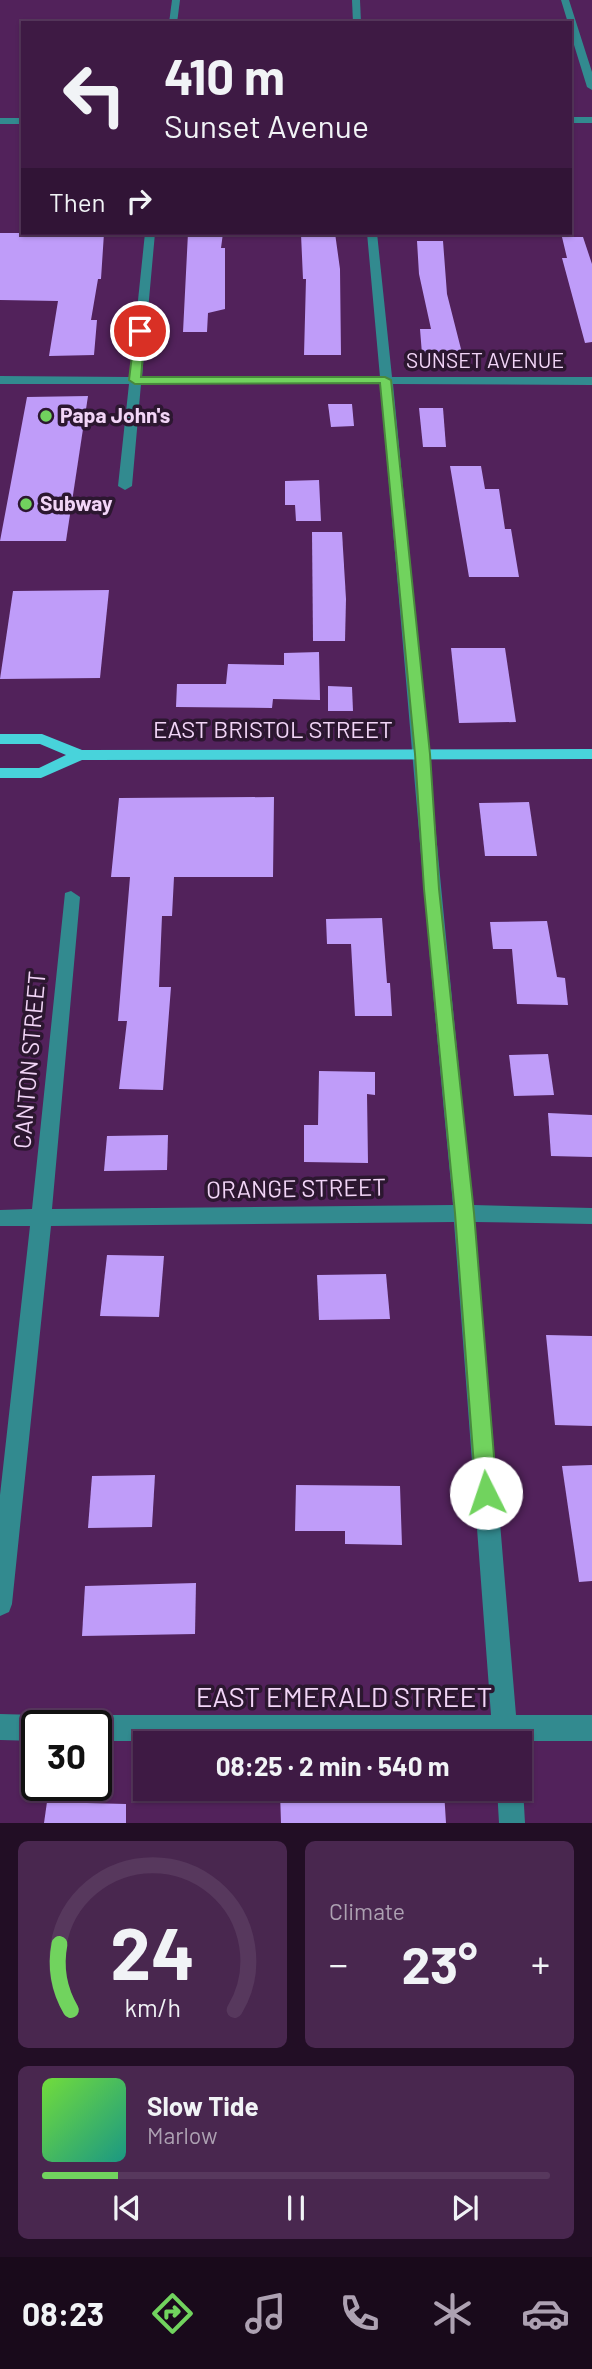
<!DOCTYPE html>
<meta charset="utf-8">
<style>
:root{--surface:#3e1a44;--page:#49274f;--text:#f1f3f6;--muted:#ada1b2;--line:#57385d;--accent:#71d35e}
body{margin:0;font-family:Barlow,sans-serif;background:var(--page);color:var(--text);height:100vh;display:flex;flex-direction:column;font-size:26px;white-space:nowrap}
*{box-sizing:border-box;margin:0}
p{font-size:23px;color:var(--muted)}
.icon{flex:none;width:38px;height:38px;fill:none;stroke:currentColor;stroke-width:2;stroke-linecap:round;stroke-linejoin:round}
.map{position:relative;height:1823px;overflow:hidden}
.drawer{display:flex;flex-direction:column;gap:18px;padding:18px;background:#220e25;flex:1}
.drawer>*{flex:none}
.guide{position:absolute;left:21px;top:21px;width:551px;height:214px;border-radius:0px;box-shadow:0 2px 5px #0004,0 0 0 2px var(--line);background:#3e1a44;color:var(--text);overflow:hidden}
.speed{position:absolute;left:21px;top:1710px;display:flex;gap:14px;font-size:35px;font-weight:700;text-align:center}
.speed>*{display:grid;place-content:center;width:91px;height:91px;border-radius:50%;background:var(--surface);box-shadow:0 2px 5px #0004,0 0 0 2px var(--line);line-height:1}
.speed .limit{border:4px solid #111;border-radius:10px;background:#fff;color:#111}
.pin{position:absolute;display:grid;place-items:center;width:60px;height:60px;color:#fff;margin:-30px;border:4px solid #fff;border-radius:50%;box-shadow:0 2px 7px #0007}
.me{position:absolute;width:77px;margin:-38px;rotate:356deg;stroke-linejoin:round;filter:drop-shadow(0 0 5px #0008)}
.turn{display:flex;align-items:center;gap:24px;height:147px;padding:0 28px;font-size:32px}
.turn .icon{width:91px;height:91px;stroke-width:2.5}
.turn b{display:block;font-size:49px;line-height:60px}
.then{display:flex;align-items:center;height:66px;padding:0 28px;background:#0003;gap:14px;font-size:26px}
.big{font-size:52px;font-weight:700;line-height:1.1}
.drawer .tile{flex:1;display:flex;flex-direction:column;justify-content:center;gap:10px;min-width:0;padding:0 24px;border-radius:10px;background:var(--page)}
.drawer .dial{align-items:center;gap:0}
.dial svg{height:182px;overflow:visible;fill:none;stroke:var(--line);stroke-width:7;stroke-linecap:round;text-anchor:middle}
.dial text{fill:var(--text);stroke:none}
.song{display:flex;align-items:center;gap:21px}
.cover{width:84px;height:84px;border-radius:10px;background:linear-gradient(135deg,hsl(100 70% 55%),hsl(170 70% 35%))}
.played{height:7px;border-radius:4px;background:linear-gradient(90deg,var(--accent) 15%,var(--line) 15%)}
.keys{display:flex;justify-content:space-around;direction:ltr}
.heat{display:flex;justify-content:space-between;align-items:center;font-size:38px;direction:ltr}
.drawer .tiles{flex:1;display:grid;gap:18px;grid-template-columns:1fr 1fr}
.tile:last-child{grid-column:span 2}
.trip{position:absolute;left:133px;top:1731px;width:399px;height:70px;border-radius:0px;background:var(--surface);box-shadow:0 2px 5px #0004,0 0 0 2px var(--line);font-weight:700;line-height:70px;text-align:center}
.menu{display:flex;height:112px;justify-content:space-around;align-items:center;background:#190a1b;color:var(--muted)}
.menu .icon{width:49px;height:49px}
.menu .current{color:var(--accent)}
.menu b{font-size:32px;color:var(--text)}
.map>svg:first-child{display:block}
</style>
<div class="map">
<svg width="592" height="1823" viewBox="0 0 592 1823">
<rect width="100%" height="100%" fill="#52225b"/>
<g fill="#bf9cf9">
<path d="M0,233H104L101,279H98L91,320H97L94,355L49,356L58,301L0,300Z"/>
<path d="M188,233H223L221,248H225V309L208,313L207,332H183Z"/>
<path d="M335,233L340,269L341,355H304L306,279H303L301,234Z"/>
<path d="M562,237H583L592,264V342L585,343L562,258H567Z"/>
<path d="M417,241H443L447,294L462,353L422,354L420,329H431L419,274Z"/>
<path d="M88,396L66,541H0L27,397Z"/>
<path d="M328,404H352L354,426L331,427Z"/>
<path d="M419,408H443L446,447H423Z"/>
<path d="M450,466H481L485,489H499L505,529H511L519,577H469Z"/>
<path d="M319,480L321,521H296L295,505H285V481Z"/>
<path d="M312,532H342L346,599L345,641H313Z"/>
<path d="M109,590L100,678L0,679L13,591Z"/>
<path d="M451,648H505L516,722L459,723Z"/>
<path d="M319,652L320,700L273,699L272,708L176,707L177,684H226L228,664L284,665V653Z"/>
<path d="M328,686L352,687L353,711H328Z"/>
<path d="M274,797L273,877H174L172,916H162L159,987H171L163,1090L119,1089L127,1021H118L130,877H111L119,798Z"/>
<path d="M529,802L537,856H485L479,803Z"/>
<path d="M382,918L387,983H390L392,1016H355L351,944H327L326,919Z"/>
<path d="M547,921L557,977L565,978L568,1005L517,1004L512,949H493L490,922Z"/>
<path d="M548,1054L554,1095L514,1096L509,1055Z"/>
<path d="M319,1071L375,1072V1095L367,1094L368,1163L304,1162V1125H318Z"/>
<path d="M548,1113L592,1115V1157L551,1156Z"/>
<path d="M168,1135L167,1170L104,1171L107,1136Z"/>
<path d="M107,1255L164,1256L159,1317L100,1316Z"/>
<path d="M386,1274L390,1319L319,1320L317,1275Z"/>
<path d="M546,1335L592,1336V1426L555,1425Z"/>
<path d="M592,1465V1581L579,1582L562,1466Z"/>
<path d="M155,1475L152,1527L88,1528L92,1476Z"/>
<path d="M296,1485L400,1486L402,1545L345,1544V1531H295Z"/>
<path d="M196,1583L195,1634L82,1636L85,1586Z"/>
<path d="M444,1791L446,1823H281L280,1792Z"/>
<path d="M47,1802L126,1804V1823H44Z"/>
</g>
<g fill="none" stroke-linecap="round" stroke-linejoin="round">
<g fill="#328a8f" fill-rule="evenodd">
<path d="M172,0H180L177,23H169Z"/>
<path d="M352,0H360L361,23H353Z"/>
<path d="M561,0H569L592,72V90L587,87L570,32V23H568Z"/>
<rect x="570" y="117" width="22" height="6"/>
<rect x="0" y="118" width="23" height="6"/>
<path d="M145,233H155L142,377H380L367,233H377L392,377H592V385L393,384C420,658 444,931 473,1205L592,1208V1224L475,1222L516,1715H592V1741H519V1743H493V1741H96V1726H84L87,1719L96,1715H491L454,1222L51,1226L12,1604L9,1612L0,1616V1495L30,1226H0V1210L32,1209L65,893L71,891L80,897L52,1209L453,1205C426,931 405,658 380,384H141L132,486L125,490L118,486L129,384H0V376L130,377Z"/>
<path d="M0,1714L37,1715L46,1719L49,1726H37V1741L0,1740Z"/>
<path d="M520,1780L523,1788L525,1823H499L497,1788H520Z"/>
</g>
<path fill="#48d3db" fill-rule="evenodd" d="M0,734H42L82,750L592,749V759L82,760L41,778H0V768H39L66,755L40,744H0Z"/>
</g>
<path fill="#71d35e" stroke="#49893d" stroke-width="2" d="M140,328L145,331L141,377H385L391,380L430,754L439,889L474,1213L497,1493L494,1500L486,1502L479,1500L476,1493L455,1213L424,889L415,754L380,383L135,384L129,380L135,331Z"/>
<g fill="#71d35e" stroke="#2c1730" stroke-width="2.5">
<circle cx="46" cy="416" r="7"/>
<circle cx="26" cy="504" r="7"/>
</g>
<g text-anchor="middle" stroke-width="7" stroke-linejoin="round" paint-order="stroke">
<g font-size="21" fill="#f2d5f7" stroke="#2c1730">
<text x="485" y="368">SUNSET AVENUE</text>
</g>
<g font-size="21" font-weight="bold" fill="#f2d5f7" stroke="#2c1730" text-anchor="start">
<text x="60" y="423">Papa John's</text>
<text x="40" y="511">Subway</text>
</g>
<g font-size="24" fill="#f2d5f7" stroke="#2c1730">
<text x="273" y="738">EAST BRISTOL STREET</text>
<text transform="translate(30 1060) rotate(-85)" y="8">CANTON STREET</text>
<text transform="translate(296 1189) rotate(-1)" y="8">ORANGE STREET</text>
</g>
<g font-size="28" fill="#f2d5f7" stroke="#2c1730">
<text x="344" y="1707">EAST EMERALD STREET</text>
</g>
</g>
</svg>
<div class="speed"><div class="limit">30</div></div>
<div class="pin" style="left:140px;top:331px;background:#d93025"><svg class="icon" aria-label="arrive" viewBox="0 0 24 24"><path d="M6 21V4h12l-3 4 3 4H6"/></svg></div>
<svg class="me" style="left:486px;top:1493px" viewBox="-20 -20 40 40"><circle r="19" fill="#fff"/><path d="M0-13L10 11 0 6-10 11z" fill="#71d35e"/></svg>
<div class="trip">08:25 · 2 min · 540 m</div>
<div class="guide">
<div class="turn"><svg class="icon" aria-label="left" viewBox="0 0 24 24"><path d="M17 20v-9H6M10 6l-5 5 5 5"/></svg><div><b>410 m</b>Sunset Avenue</div></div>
<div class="then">Then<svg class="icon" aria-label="right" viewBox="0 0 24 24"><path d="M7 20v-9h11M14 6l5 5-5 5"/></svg></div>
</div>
</div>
<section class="drawer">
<div class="tiles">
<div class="tile dial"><svg viewBox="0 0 100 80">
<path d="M14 69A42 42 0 1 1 86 69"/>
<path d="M14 69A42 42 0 0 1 9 40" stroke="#71d35e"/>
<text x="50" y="56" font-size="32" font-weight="700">24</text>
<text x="50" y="72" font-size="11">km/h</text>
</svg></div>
<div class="tile"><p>Climate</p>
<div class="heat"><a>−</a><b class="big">23°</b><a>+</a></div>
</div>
<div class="tile">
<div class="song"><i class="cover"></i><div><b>Slow Tide</b><p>Marlow</p></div></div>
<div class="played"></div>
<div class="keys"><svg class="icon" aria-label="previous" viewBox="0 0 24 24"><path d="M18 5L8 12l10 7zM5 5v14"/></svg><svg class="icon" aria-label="pause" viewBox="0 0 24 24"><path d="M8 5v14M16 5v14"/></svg><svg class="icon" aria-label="next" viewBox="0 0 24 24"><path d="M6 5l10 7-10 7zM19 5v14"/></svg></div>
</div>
</div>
</section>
<nav class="menu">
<b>08:23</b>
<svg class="icon current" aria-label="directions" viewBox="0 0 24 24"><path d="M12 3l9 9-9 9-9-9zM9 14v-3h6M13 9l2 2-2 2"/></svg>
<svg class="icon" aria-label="music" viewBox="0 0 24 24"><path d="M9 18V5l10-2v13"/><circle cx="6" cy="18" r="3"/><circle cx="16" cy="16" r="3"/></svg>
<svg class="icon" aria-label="phone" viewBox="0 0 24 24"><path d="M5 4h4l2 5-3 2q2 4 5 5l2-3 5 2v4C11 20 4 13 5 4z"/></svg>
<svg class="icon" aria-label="climate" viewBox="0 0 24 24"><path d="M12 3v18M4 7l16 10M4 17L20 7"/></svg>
<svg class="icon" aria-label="car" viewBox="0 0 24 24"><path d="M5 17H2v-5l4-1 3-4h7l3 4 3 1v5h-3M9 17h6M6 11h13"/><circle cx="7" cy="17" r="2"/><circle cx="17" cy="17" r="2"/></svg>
</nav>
